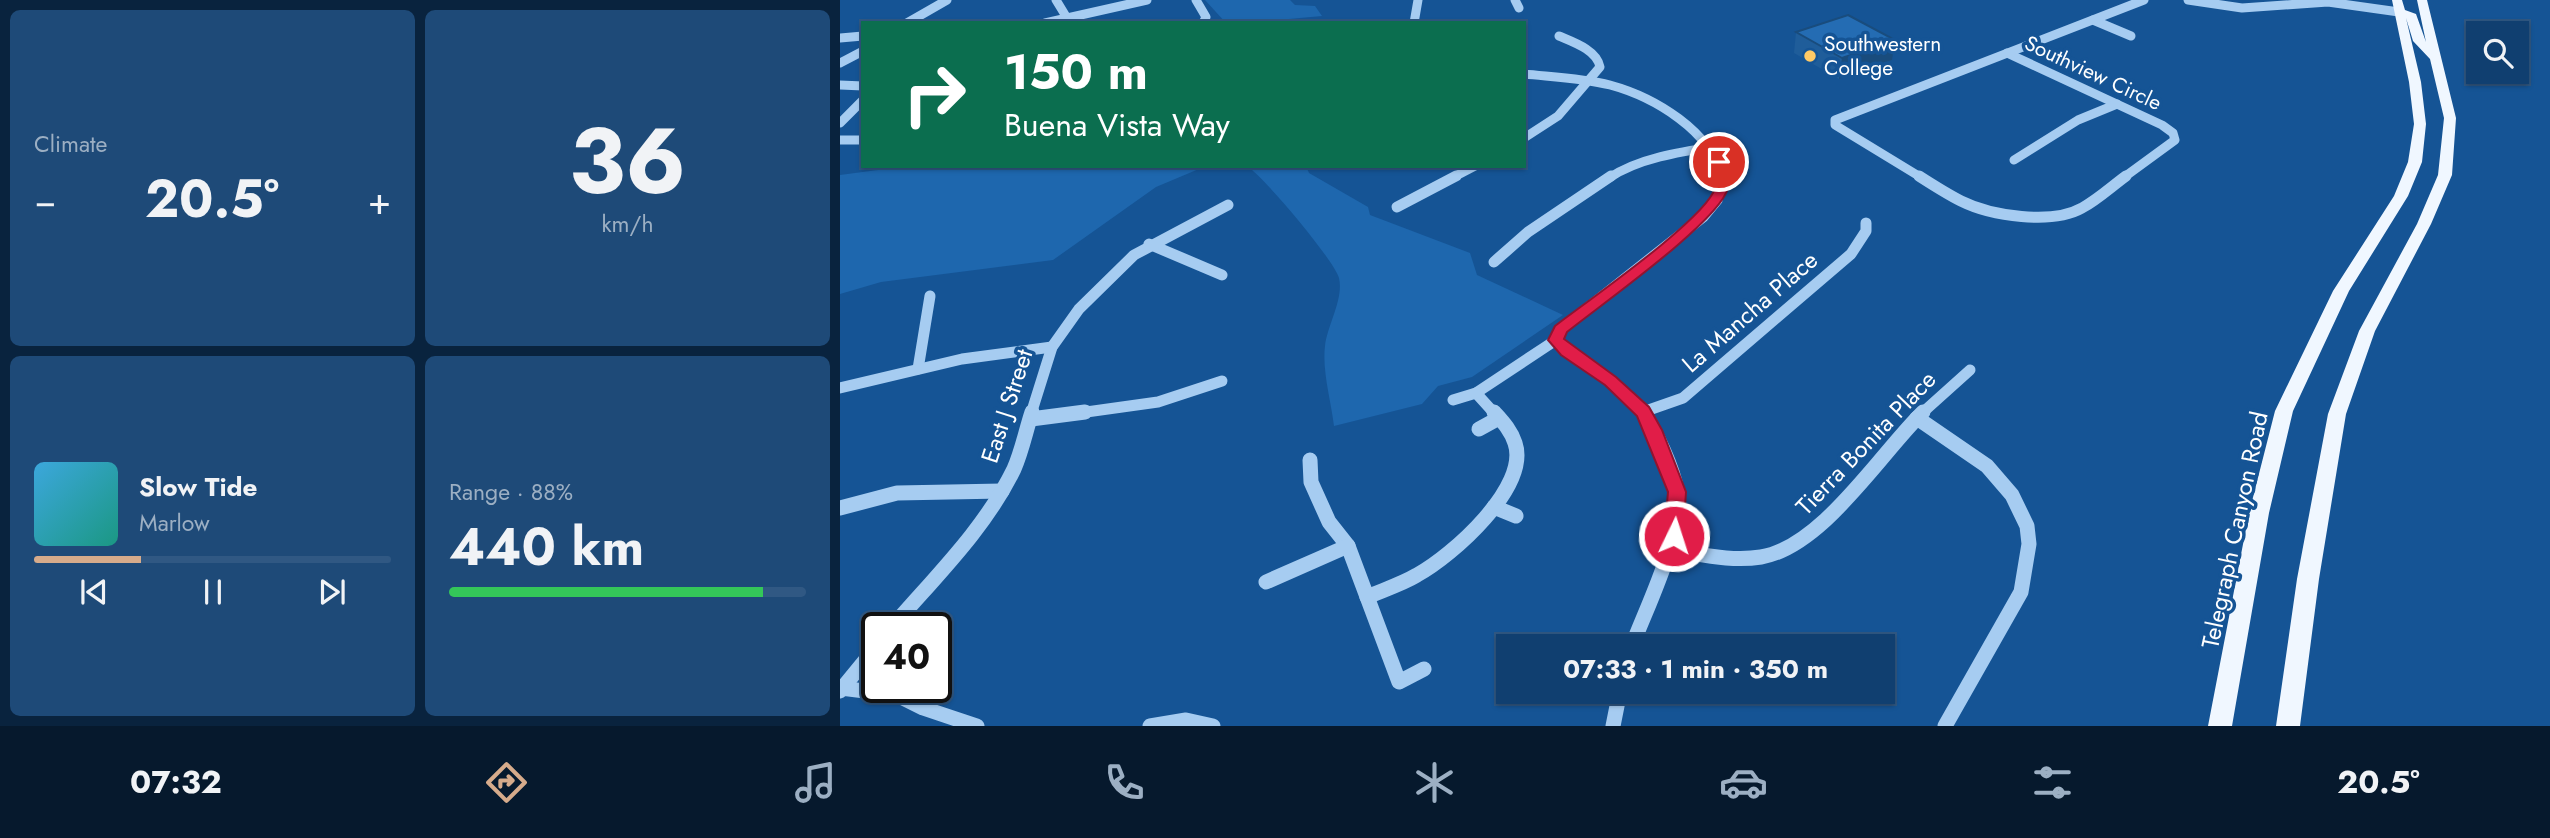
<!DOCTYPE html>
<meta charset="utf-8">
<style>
:root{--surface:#103f70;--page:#1e4a78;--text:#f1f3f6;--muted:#9cafc3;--line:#305883;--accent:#d6ab8b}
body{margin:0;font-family:Jost,sans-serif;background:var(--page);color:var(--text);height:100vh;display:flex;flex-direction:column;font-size:26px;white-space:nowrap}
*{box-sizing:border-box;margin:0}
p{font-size:23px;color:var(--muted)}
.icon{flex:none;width:38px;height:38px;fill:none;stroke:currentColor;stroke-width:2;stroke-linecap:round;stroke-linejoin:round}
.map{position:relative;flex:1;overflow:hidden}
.drawer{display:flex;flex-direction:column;gap:10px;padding:10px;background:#09233e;width:840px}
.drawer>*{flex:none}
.banner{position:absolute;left:21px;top:21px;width:665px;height:147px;border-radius:0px;box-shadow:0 2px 5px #0004,0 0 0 2px var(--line);background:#0b6e4f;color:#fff;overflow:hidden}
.tools{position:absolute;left:1626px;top:21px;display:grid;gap:14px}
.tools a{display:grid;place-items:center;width:63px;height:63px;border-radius:0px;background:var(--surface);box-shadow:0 2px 5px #0004,0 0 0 2px var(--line);font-size:35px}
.speed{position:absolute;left:21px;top:612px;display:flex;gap:14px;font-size:35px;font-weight:700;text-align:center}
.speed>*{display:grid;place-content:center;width:91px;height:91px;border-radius:50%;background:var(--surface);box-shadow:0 2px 5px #0004,0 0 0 2px var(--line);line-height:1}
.speed .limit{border:4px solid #111;border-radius:10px;background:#fff;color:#111}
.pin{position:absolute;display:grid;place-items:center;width:60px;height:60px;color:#fff;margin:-30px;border:4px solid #fff;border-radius:50%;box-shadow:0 2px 7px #0007}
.me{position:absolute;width:77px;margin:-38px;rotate:4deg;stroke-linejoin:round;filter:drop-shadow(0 0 5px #0008)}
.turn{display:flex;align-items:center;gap:24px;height:147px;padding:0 28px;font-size:32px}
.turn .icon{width:91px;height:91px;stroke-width:2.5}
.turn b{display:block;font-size:49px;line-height:60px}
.big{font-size:52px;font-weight:700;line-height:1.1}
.drawer .tile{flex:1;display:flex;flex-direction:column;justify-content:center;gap:10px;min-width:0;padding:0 24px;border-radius:10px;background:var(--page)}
.drawer .dial{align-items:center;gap:0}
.dial b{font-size:91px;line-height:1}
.song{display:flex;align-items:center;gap:21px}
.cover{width:84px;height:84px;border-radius:10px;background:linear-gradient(135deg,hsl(200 70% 55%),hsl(170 70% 35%))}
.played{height:7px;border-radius:4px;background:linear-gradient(90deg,var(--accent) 30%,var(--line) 30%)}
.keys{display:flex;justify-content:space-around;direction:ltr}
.heat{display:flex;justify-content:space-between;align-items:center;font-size:38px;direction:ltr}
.charge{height:10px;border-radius:5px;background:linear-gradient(90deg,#34c759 88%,var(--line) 0)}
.drawer .tiles{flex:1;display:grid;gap:10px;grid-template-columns:repeat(2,1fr)}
.trip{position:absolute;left:656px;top:634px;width:399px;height:70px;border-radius:0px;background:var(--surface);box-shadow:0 2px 5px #0004,0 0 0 2px var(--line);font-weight:700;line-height:70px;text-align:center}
.tab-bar{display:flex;height:112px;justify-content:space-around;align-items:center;background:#06192d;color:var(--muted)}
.tab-bar .icon{width:49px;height:49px}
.tab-bar .on{color:var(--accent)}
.tab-bar b{font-size:32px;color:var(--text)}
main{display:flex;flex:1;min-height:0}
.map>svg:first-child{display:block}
</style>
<main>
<section class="drawer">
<div class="tiles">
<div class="tile"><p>Climate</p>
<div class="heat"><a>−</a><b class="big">20.5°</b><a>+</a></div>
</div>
<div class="tile dial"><b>36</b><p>km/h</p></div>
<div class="tile">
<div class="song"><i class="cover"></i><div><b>Slow Tide</b><p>Marlow</p></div></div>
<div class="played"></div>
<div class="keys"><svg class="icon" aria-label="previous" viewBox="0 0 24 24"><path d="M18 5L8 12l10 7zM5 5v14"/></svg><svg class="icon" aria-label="pause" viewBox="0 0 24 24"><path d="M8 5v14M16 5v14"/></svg><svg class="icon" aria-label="next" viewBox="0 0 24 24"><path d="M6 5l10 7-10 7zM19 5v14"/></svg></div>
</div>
<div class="tile"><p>Range · 88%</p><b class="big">440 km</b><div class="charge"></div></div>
</div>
</section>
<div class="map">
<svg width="1710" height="726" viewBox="0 0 1710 726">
<rect width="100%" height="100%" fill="#155495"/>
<g fill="#1e67ae">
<path d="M365,0H450L455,5L475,6L482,16L449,19L436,23H386Z"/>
<path d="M68,166H366L316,187L213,260L41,282L0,294V175Z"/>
<path d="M407,166H466L469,173L528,207L530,215L630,253L637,275L723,315L632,377L598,386L582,404L494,426C491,401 482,371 485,346C487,326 504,299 499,278C494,260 424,177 407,166Z"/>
</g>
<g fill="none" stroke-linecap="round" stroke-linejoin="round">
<g stroke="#a6ccf1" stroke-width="9">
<path d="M216,0L227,18"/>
<path d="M356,0L366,17L363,23"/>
<path d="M675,0L679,8"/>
<path d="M1348,0L1402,8L1488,2L1559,12"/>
<path d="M1253,20L1291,36"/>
<path d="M67,23L107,0"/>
<path d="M205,23L307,0"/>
<path d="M574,23L578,0"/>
<path d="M0,38L23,36"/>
<path d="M1167,53L1322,125L1333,133L1335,140L1283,178"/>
<path d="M0,63L23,51"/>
<path d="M684,74C713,77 742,78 770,85C814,97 872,131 882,178"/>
<path d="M0,85L23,86"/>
<path d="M0,123L23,100"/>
<path d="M684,138L718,116L760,67C757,50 733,42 719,36"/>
<path d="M0,140H23"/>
<path d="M1174,160L1238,120L1277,104"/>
<path d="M612,178L635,166"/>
<path d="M769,178C800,157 846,151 884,145"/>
<path d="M1082,178L995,125V120L1304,0"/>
</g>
<g stroke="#a6ccf1" stroke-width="11">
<path d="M1079,176C1093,185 1107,194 1121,201C1151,216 1212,225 1242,208C1257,200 1271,187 1286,176"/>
<path d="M557,207L616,176"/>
<path d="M309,244L382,275"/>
<path d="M654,262L688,232L771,176"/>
<path d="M716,340L721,329L863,217L877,200L881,176"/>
<path d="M716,340L726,351L771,381L804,414"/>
<path d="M78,369L90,296"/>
<path d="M0,388L122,359L212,347"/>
<path d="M636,393L655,414"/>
<path d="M613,400L636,393L716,340"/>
<path d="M803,412L843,398L1011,254L1026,231V223"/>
<path d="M191,414L212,347L239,309L294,255L388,205"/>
<path d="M232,414L318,402L382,381"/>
<path d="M1081,414L1130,370"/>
</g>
<g stroke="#a6ccf1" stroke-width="15">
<path d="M1077,418L1147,466L1172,495L1187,526L1189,544L1181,592L1105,726"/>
<path d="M191,419L245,412"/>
<path d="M639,429L659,418"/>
<path d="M470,460L471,482L489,522L508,546L559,682L584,669"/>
<path d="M654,507L676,516"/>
<path d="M0,508L57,493L162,491"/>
<path d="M830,550C860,554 891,562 921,557C982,547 1040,454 1083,412"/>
<path d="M426,582L508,546"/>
<path d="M527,597C543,590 562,584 577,575C612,556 690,487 675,443C671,430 662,421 654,412"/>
<path d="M51,628C94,578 145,529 174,469C182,451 186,430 192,412"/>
<path d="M792,646C807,606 844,533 837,491C833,467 816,432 803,412"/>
<path d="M0,688L57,695L83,708L137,726"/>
<path d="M0,691L37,646"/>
<path d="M310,726L346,720L373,726"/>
<path d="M773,726L780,691"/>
</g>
<path fill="#f0f7ff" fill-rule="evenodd" d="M1552,0H1562L1565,10L1576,14L1586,42L1577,0H1587L1616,118L1612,175L1591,224L1535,331L1506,414L1479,579L1460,726H1436L1457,579L1488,414L1519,331L1577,224L1598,175L1604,118L1590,59L1573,41L1566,18L1581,82L1586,124L1582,162L1568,196L1509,291L1453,411L1429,513L1392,726H1368L1409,513L1435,411L1493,291L1554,196L1568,162L1574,124L1569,82Z"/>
</g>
<path fill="#1f5d9a" d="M956,32L1052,60L999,79L954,53Z"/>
<path fill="#194c7d" d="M1055,40L1052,60L999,79L1002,58Z"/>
<path fill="#246cb3" stroke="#194c7d" stroke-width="2" d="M1008,15L1055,40L1002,58L956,32Z"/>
<path fill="#e11d48" stroke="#92132f" stroke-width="2" d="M879,158L886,162C888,171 890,179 888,188C879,222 759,306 727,332L724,339L776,377L809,407L822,430L846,492L843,536L841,542L834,544L827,542L824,536L828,492L797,416L765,385L721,355L708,340L715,326C746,302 867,218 875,188C877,179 876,171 873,162Z"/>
<circle fill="#ffca66" stroke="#155495" stroke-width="2.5" cx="970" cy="56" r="7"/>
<g text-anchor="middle" stroke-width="7" stroke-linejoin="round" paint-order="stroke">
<g font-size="21" fill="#fff" stroke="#155495" text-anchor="start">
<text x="984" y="51">Southwestern<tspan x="984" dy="24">College</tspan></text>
</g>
<g font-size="21" fill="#fff" stroke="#155495">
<text transform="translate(1253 73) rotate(25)" y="7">Southview Circle</text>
</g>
<g font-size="24" fill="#fff" stroke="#155495">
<text transform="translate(910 312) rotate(-41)" y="8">La Mancha Place</text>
<text transform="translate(167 406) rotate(-72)" y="8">East J Street</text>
<text transform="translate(1026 443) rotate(-46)" y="8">Tierra Bonita Place</text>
<text transform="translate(1395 530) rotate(-78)" y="8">Telegraph Canyon Road</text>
</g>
</g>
</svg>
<div class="tools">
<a><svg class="icon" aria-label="search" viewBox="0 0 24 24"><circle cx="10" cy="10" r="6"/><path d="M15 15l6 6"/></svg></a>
</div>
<div class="speed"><div class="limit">40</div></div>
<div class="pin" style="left:879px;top:162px;background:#d93025"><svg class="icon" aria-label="arrive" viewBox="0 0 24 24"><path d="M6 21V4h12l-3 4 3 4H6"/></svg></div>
<svg class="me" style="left:834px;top:536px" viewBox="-20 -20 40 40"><circle r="17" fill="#e11d48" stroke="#fff" stroke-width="3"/><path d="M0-11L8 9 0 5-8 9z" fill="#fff"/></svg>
<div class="trip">07:33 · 1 min · 350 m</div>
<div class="banner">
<div class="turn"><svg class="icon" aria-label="right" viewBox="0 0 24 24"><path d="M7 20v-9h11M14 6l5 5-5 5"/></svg><div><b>150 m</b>Buena Vista Way</div></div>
</div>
</div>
</main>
<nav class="tab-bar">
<b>07:32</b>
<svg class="icon on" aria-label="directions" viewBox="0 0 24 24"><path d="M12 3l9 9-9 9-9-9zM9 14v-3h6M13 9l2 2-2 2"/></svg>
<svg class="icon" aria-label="music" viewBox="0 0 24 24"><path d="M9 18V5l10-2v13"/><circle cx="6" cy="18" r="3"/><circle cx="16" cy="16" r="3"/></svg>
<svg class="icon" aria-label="phone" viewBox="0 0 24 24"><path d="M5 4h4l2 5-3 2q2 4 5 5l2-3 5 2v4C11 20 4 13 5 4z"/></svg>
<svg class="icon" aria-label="climate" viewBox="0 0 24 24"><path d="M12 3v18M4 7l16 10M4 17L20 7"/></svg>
<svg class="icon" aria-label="car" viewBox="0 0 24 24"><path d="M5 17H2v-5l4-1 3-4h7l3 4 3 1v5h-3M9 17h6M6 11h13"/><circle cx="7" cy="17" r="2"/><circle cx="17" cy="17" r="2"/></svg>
<svg class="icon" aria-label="filters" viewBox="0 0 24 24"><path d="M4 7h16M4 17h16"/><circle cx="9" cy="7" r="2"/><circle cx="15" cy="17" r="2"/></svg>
<b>20.5°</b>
</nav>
